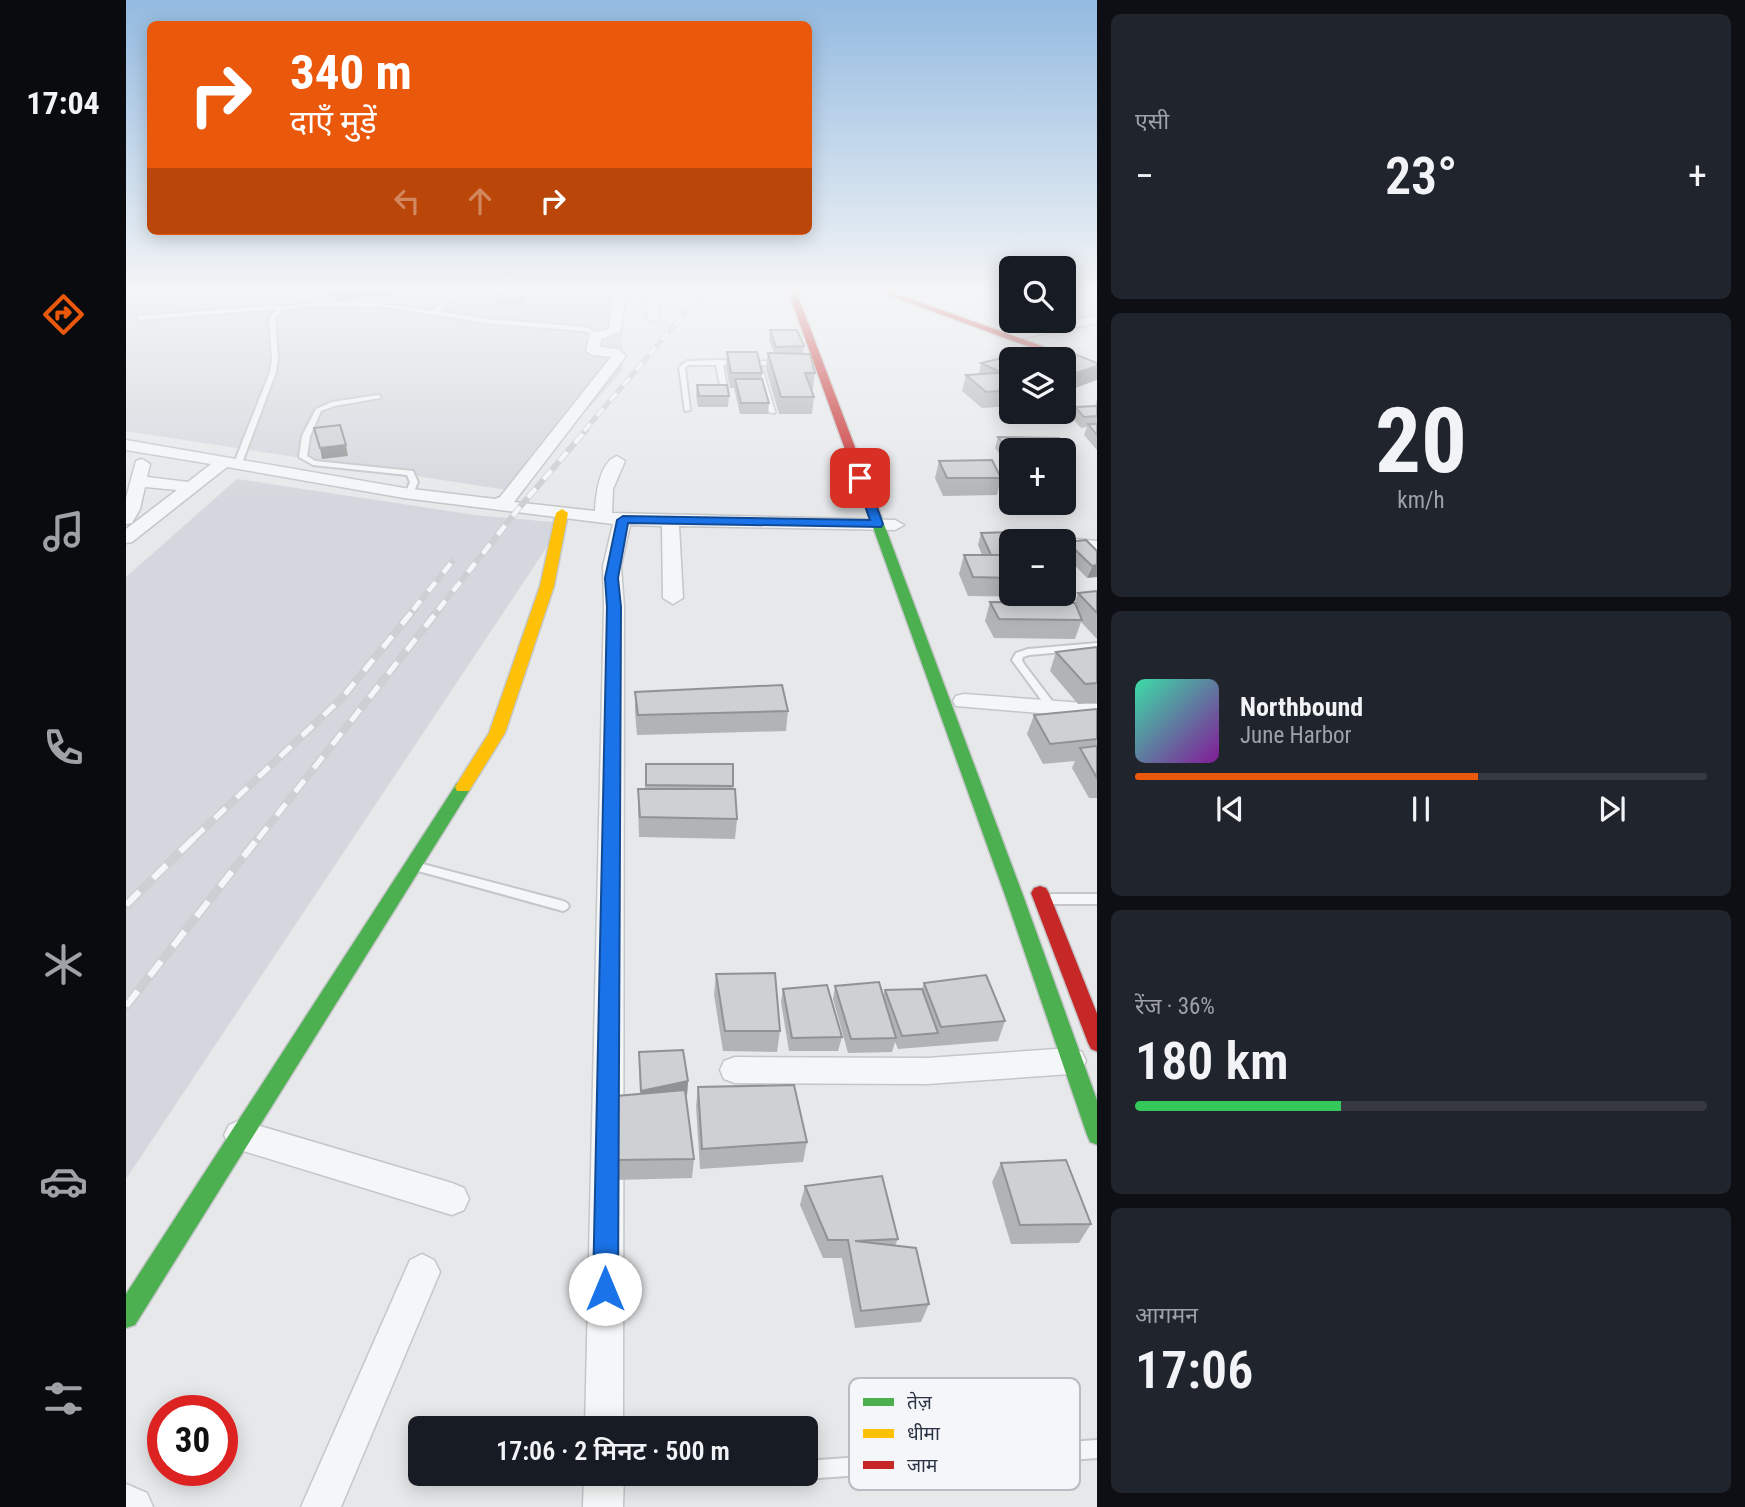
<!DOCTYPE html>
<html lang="hi">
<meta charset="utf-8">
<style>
:root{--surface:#171b24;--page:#20242c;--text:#f1f3f6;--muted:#9ea1a6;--line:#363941;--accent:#ea580c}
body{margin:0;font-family:"Roboto Condensed","Noto Sans Devanagari",sans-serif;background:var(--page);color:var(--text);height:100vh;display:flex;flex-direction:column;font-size:26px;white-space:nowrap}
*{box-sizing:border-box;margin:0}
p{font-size:23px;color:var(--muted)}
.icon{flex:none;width:38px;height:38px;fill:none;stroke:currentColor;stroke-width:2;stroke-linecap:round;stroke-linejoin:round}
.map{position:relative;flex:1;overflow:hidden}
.panel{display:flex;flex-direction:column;gap:14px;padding:14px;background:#0d0f14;width:648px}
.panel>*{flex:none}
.banner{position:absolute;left:21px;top:21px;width:665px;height:214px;border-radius:10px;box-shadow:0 4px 18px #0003;background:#ea580c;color:#fff;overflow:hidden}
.buttons{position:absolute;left:873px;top:256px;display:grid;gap:14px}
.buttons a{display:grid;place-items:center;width:77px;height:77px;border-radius:10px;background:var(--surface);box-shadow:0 4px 18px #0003;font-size:35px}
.speed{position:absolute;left:21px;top:1395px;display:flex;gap:14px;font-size:35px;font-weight:700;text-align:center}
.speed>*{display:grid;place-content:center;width:91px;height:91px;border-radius:50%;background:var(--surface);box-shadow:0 4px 18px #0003;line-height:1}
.speed .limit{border:10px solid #d22;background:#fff;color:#111}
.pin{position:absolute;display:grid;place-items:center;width:60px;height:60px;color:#fff;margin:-30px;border-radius:14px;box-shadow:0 4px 10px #0006}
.me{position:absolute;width:77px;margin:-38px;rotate:0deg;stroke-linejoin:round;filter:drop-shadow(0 0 5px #0008)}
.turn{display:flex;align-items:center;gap:24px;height:147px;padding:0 28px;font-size:32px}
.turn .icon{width:91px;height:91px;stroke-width:2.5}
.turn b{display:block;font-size:49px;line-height:60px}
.lanes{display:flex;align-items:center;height:66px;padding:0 28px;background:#0003;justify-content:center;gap:35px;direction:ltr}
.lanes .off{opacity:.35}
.big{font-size:52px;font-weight:600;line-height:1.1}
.panel .widget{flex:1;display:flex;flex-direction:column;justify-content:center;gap:10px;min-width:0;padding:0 24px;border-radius:10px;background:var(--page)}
.panel .dial{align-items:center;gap:0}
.dial b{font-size:91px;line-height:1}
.song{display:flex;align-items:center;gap:21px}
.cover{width:84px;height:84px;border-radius:10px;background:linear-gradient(135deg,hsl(160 70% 55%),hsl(290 70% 35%))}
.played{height:7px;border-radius:4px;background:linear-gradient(90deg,var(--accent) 60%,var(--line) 60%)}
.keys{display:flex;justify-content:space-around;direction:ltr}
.heat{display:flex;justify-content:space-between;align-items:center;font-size:38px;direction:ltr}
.charge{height:10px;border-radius:5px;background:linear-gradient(90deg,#34c759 36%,var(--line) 0)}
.trip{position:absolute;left:282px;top:1416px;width:410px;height:70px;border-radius:10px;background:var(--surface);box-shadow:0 4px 18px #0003;font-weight:600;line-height:70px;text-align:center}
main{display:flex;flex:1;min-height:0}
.tab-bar{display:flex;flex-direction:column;width:126px;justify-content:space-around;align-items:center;background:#090b0e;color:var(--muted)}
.tab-bar .icon{width:49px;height:49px}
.tab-bar .on{color:var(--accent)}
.tab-bar b{font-size:32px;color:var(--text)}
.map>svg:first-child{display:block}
</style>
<main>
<nav class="tab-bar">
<b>17:04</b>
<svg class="icon on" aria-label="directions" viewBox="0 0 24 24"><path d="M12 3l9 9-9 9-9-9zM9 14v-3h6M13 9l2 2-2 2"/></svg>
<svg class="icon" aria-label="music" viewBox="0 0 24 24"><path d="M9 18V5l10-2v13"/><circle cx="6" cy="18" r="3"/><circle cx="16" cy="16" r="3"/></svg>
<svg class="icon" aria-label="phone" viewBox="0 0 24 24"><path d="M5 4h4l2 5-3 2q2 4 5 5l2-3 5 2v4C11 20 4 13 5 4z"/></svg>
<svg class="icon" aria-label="climate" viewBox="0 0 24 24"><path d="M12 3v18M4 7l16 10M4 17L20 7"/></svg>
<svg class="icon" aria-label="car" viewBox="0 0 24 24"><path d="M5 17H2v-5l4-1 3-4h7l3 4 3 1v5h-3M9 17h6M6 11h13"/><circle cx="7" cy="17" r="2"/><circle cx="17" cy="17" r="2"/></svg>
<svg class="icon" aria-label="filters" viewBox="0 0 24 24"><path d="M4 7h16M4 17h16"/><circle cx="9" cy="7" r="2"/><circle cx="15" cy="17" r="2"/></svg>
</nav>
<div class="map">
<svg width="972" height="1507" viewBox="0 0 972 1507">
<rect width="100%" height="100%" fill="#e6e8ea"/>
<g fill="#d4d7dd">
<path d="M0,291H496L497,370L388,491L0,431Z"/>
<path d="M111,479L349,515L437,523L0,1179V577Z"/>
</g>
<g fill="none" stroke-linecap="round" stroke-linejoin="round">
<g stroke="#c4c6c8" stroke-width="4">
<g id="lane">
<path d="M329,291H335L312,311L360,319L460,327L475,335L470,336L459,331L360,323L262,307L181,306L155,310L149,319L152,359L150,372L116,463L112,465L108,463L144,372L146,359L143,319L150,309L14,320L11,318L14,316L154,305L157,307C206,298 257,303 306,311Z"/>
<path d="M593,360L657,362V364L655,365H635L649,412L648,413L643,412L629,365H597L602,394L599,396L596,394L590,365H563L559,368L564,410L559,411L553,367L561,361Z"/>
<path d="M252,395L255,397L254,398L208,406L195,411L184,436L181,456L189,461L287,471L292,482L286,496L279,494L284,482L281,475L187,465L173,457L176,436L190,409L206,402Z"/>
<path d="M972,643V649L903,655L897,657L896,660L898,664L933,710L928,713L924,712L886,660L890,653L902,649Z"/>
<path d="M289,862L437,901L441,903L443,906L441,909L437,911L285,869L283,866L285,863Z"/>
<path d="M926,894H972V904H926L922,902L920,899L922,896Z"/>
<path d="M972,1440V1458L679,1479L673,1476L671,1474H679V1461Z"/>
</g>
</g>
<g stroke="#c4c6c8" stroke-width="3">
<g id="street">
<path d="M488,291L529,292L534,300L533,318L527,322L521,318V299H499L495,331L475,339L474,347L492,349L500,356L388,502L469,511C470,495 473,462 491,456L499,461L487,489L486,513L769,520L778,525L769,530L553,526L557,598L547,604L537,598L536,526L504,525L495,566L498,607L497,1428H459L478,607L477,566L487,524L278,498L101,467L6,542L0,543V529L51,490L19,487L14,509L6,523L0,524V498L10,461L16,459L24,464L21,477L62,482L85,464L0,450V440L278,488L369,499L374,497L485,357L467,355L460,351L464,334L483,329Z"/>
<path d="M957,291H972V298Z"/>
<path d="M972,315V323L886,340L880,336L886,332Z"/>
<path d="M913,536L921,537L924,541H904Z"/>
<path d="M938,538L972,541V551L938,548V541H931Z"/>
<path d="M838,694L972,704V718L830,706L827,701L830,696Z"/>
<path d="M945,1048L956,1052L960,1061L956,1070L945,1074L801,1084L609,1083L598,1079L594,1070L598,1061L609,1057L801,1058Z"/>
<path d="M114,1120L326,1183L338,1188L343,1199L338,1210L326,1215L114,1150L103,1145L98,1135L103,1125Z"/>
<path d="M296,1254L308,1260L314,1272L215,1507H175L284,1260Z"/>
<path d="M458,1474H498L497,1507H457Z"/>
<path d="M0,1484L21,1493L27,1507H0Z"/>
</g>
</g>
<g stroke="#c4c6c8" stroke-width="3">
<g id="fast">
<path d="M749,512L755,516L898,898L972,1103V1145L964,1142L961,1135L880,898L743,516Z"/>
<path d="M337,781L345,787L343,791L9,1325L0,1328V1294L331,783Z"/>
</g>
</g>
<g stroke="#c4c6c8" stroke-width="3">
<path id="slow" d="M436,509L442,513L428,586L379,733L343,791H331L329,787L363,733L414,586L430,513Z"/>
</g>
<g stroke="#c4c6c8" stroke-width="3">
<g id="jam">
<path d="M662,291H670L755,516L753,519H745L743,516Z"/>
<path d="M751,291H762L972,366V372Z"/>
<path d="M914,886L920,888L923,893L972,1016V1052L965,1049L962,1043L905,893L908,888Z"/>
</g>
</g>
<use href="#lane" fill="#f5f6f7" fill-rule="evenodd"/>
<use href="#street" fill="#f5f6f7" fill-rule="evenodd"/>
<use href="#fast" fill="#4caf50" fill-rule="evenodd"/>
<use href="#slow" fill="#ffc107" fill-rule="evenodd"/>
<use href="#jam" fill="#c62828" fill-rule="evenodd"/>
<g stroke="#cecfd2" stroke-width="5">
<path id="rail-far3" d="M458,431L578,291"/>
</g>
<g stroke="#cecfd2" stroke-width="6">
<g id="rail-far2">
<path d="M287,610L326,562"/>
<path d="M312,610L393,508L460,430"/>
</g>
</g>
<g stroke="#cecfd2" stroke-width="8">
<g id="rail-far1">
<path d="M67,839L216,698L289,608"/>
<path d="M132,839L314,608"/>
</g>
</g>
<g stroke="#cecfd2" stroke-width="9">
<g id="rail">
<path d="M0,905L69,837"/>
<path d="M0,1006L133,837"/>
</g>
</g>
<use href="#rail-far3" stroke="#f4f6f9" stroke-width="3.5" stroke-dasharray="10" stroke-linecap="butt"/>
<use href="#rail-far2" stroke="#f4f6f9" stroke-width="4.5" stroke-dasharray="12" stroke-linecap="butt"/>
<use href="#rail-far1" stroke="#f4f6f9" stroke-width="5" stroke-dasharray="15" stroke-linecap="butt"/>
<use href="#rail" stroke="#f4f6f9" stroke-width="6" stroke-dasharray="19" stroke-linecap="butt"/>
</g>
<g fill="#b1b3b5">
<path d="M433,291H463V299L435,300Z"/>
<path d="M369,295H400L397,305H370Z"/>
<path d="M644,330L678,346L677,353L689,373L687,389H685L688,397L686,414H653L640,369L642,353H648L643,340Z"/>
<path d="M601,352L636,373V379L643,403L642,414H614L608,388H604L600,367Z"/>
<path d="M886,362V406L856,408L836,391L840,375L855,374L853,373L855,363Z"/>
<path d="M571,385L603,396L602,407H572L570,395Z"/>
<path d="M971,399V450L958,435L961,427L955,428L946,418L949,407L969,406Z"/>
<path d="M872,437L943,450L942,454L947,464L944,476H938V450H886V475H885L878,464L879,461L869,448Z"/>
<path d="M813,461L875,478L871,495L817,496L809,478Z"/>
<path d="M855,533L886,541V593H910L909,597L842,596L833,574L838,555H856L852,545Z"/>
<path d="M941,542L971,551L961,578L938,554Z"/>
<path d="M971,591V639L955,622L949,639L868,638L859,621L864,602L949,603L952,593Z"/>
<path d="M971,647V703L952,704L924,671L930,652Z"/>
<path d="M509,692L662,711L660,731L511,735L509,712Z"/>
<path d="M971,709V798H963L946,768L949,761L917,764L901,734L908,715Z"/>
<path d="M520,764H607V789L611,819L609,839L513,837L512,809V789H519Z"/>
<path d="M590,974L654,1031L651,1052L597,1051L588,995Z"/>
<path d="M798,983L879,1021L872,1041L772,1049L769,1042L766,1052L722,1053L707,999L709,986L757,996L759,990L796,989Z"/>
<path d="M657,989L716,1037L712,1051H663L655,1002Z"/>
<path d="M513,1052L562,1081L561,1095H560L568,1159L566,1178L489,1180L490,1096L514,1094Z"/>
<path d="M572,1087L681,1142L677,1162L574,1169L570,1106Z"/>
<path d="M875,1163L965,1224L953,1243L885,1244L866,1182Z"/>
<path d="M679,1186L772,1239L769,1245L803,1304L795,1322L729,1328L716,1258H697L674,1205Z"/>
</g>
<g fill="#909294">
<path d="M201,291H208L209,296L202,297Z"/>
<path d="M208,291H275V295L210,301Z"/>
<path d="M398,291H399L400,295L397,305Z"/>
<path d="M971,366V380L938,392V377Z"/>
<path d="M220,445L222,456L196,459L194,448Z"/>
<path d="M971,565V577L961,578L966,566Z"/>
<path d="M562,1081L561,1095L515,1104V1091Z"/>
</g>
<g fill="#ced0d3" stroke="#909294" stroke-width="2">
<path d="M370,291H398L397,295H369Z"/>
<path d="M644,330H671L678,346L650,347Z"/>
<path d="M601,352H631L636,373H605Z"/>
<path d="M642,353L684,354L689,373H679L688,397H655Z"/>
<path d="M946,353L971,363V366L938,377V359H925Z"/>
<path d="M876,358L886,362V372L876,373L855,363Z"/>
<path d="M886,372V390L860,392L840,375Z"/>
<path d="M609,379H636L643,403H615Z"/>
<path d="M571,385H601L603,396H573Z"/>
<path d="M971,406V416L958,417L949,407Z"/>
<path d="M962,424H971V435Z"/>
<path d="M214,425L220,445L194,448L188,428Z"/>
<path d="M872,437L933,438L943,450H882Z"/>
<path d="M881,452H886V460Z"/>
<path d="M938,453H941L947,464H938Z"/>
<path d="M866,460L875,478H821L813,461Z"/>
<path d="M887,532L893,541H886V555H865L855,533Z"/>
<path d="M960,540L971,551V565L966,566L941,542Z"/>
<path d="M838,555H886V578L847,577Z"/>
<path d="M971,591V613L952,593Z"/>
<path d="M864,602L949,603L956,620L873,619Z"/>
<path d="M971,647V683L959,684L930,652Z"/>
<path d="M656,685L662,711L512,715L509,692Z"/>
<path d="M971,709V739L924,744L908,715Z"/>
<path d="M971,746V778L954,748Z"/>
<path d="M520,764H607V786L520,785Z"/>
<path d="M512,789H609L611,819L514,817Z"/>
<path d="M649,973L654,1031H599L590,974Z"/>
<path d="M860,975L879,1021L815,1027L798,983Z"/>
<path d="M753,982L770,1038L725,1039L709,986Z"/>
<path d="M701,985L716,1037L666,1038L657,989Z"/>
<path d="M796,989L812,1033L776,1036L759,990Z"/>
<path d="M557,1050L562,1081L515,1091L513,1052Z"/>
<path d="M668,1085L681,1142L576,1149L572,1087Z"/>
<path d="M559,1090L568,1159L489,1160L490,1096Z"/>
<path d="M940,1160L965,1224L894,1225L875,1163Z"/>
<path d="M756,1176L772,1239L729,1241L790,1248L803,1304L735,1311L722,1240H702L679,1186Z"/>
</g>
<linearGradient id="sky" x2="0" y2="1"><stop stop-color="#93bae0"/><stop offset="0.58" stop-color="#f4f5f6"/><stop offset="1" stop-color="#f4f5f6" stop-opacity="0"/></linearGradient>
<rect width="972" height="502" fill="url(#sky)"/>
<path fill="#1a73e8" stroke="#114b97" stroke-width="2" d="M734,475L740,478L757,524L755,527L502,523L492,578L495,607L492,1289L488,1298L479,1301L470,1298L467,1289L481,607L479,578L491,520L497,516L744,520L729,478Z"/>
<rect x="723" y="1378" width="231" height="112" rx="10" fill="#f4f6f9" stroke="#b8bcc3" stroke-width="2"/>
<rect x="737" y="1398" width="31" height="8" fill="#4caf50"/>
<rect x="737" y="1429" width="31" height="9" fill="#ffc107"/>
<rect x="737" y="1461" width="31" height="8" fill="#c62828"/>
<g font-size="19" fill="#2b3445">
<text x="781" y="1409">तेज़</text>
<text x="781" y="1440">धीमा</text>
<text x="781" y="1472">जाम</text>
</g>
</svg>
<div class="buttons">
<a><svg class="icon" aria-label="search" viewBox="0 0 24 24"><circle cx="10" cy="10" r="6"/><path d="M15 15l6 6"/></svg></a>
<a><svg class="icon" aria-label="layers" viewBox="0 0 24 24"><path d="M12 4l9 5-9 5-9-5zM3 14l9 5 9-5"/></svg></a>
<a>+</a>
<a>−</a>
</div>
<div class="speed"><div class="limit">30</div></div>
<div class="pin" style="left:734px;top:478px;background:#d93025"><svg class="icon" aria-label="arrive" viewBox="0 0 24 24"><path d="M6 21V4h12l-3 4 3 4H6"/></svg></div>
<svg class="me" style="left:479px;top:1289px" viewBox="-20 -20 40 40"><circle r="19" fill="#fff"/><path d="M0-13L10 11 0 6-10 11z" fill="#1a73e8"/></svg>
<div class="trip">17:06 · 2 मिनट · 500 m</div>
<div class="banner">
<div class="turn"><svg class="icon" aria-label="right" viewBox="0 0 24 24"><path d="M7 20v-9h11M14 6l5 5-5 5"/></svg><div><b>340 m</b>दाएँ मुड़ें</div></div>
<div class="lanes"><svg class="icon off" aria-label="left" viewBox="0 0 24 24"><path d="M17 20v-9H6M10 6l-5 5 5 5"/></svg><svg class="icon off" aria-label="ahead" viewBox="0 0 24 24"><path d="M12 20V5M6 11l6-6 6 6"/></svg><svg class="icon" aria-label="right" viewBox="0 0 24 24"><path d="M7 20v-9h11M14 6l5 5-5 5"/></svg></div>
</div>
</div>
<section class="panel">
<div class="widget"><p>एसी</p>
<div class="heat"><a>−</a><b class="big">23°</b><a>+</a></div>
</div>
<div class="widget dial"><b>20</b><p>km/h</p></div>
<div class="widget">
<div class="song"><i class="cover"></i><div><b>Northbound</b><p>June Harbor</p></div></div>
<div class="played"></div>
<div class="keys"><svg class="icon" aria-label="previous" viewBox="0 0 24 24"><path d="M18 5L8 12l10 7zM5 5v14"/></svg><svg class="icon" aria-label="pause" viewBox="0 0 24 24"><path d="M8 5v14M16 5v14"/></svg><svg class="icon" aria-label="next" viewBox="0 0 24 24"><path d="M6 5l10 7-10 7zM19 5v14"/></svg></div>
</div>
<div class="widget"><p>रेंज · 36%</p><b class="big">180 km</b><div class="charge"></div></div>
<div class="widget"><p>आगमन</p><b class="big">17:06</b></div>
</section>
</main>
